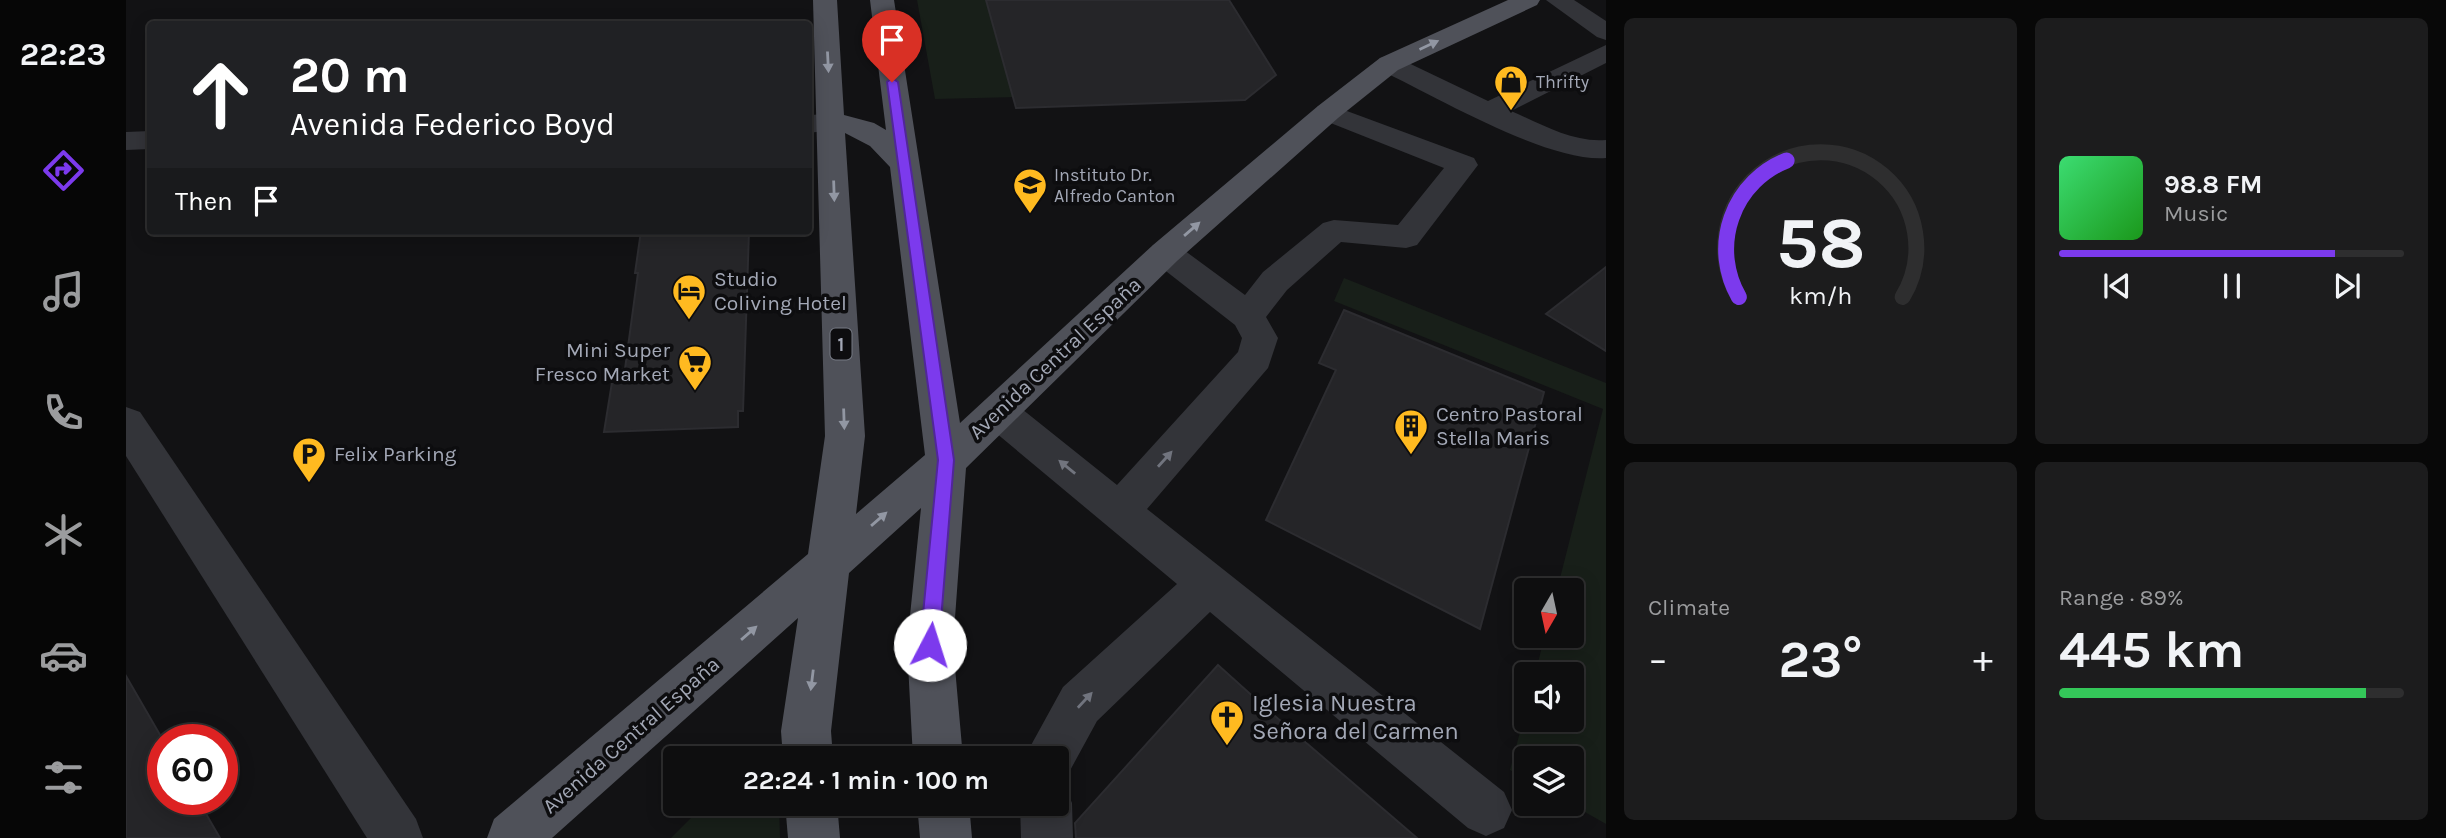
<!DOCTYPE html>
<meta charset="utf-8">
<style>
:root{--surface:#0e0e0f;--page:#1c1c1d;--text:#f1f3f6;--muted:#9b9c9e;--line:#2e2e2f;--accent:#7c3aed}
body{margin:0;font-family:Karla,sans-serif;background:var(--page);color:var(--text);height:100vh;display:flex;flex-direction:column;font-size:26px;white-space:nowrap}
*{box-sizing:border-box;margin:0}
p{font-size:23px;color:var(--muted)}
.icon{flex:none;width:38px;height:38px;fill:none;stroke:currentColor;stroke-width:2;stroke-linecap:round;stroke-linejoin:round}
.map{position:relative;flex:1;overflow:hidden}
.sheet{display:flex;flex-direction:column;gap:18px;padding:18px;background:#080808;width:840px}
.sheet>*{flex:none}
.banner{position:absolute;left:21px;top:21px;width:665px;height:214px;border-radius:7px;box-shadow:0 4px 18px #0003,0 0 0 2px var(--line);background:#202124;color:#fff;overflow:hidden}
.needle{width:46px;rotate:189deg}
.fabs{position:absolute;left:1388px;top:578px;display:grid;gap:14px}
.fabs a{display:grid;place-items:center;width:70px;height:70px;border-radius:7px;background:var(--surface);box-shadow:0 4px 18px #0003,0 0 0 2px var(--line);font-size:35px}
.speed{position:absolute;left:21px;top:724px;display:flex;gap:14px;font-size:35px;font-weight:700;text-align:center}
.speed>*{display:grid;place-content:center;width:91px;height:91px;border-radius:50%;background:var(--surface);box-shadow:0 4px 18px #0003,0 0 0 2px var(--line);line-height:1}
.speed .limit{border:10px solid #d22;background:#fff;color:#111}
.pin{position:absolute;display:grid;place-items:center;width:60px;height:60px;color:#fff;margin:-72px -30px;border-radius:50% 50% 50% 0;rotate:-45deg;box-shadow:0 0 7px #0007}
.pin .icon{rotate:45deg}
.me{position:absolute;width:77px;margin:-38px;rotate:5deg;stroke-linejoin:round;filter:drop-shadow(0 0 5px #0008)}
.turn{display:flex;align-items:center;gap:24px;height:147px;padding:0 28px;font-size:32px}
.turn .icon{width:91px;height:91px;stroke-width:2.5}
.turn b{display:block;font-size:49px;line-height:60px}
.then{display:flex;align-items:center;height:66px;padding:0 28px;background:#0003;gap:14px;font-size:26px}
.big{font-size:52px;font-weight:700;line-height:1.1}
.sheet .tile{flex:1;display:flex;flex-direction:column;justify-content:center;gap:10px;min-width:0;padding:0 24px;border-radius:10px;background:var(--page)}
.sheet .dial{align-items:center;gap:0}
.dial svg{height:182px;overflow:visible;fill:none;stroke:var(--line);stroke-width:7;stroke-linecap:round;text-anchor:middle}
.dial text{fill:var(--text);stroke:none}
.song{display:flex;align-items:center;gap:21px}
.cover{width:84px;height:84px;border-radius:10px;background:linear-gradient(135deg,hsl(140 70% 55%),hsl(120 70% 35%))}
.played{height:7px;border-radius:4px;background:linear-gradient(90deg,var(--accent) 80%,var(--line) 80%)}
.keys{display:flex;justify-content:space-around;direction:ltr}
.heat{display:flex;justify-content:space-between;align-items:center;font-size:38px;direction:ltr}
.charge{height:10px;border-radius:5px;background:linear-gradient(90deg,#34c759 89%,var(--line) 0)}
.sheet .tiles{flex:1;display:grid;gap:18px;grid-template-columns:repeat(2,1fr)}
.trip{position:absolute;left:537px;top:746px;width:406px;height:70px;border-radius:7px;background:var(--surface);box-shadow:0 4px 18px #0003,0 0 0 2px var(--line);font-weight:700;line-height:70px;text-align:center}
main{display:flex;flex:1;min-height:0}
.dock{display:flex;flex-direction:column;width:126px;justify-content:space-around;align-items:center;background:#060606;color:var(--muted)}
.dock .icon{width:49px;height:49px}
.dock .selected{color:var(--accent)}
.dock b{font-size:32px;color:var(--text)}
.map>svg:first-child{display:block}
</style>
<main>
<nav class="dock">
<b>22:23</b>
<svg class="icon selected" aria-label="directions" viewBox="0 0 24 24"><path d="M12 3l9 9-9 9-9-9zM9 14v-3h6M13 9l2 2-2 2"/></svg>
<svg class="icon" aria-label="music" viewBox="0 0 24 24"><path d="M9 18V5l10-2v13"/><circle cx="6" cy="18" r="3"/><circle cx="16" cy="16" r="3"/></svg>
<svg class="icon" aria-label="phone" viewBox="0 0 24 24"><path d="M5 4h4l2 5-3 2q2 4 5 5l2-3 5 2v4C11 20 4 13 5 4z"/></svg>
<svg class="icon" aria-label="climate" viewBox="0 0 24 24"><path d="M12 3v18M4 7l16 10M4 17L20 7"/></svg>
<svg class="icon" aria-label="car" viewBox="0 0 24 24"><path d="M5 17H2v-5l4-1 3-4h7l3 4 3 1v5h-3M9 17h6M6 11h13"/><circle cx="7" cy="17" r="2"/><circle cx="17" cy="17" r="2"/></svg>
<svg class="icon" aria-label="filters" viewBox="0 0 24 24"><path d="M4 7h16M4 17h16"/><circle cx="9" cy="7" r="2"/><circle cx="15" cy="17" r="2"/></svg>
</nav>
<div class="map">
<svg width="1480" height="838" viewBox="0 0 1480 838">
<rect width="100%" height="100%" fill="#121214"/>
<g fill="#181f19">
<path d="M791,0H860L870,35L896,97L809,99Z"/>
<path d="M1218,278L1480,383V824L1443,803H1446V758H1400V779L1384,770L1400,709V719H1446V674H1409L1419,635H1446V590H1431L1477,409L1208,301Z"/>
<path d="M580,803H653L654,838H545Z"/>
</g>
<g fill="#252528" stroke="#2c2c30" stroke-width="2">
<path d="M860,0H1103L1150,75L1119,100L890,108Z"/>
<path d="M515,231H623L617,411H612V427L478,432L488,370L499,369L512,273H509Z"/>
<path d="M1480,267V351L1420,314Z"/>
<path d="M1218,310L1418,392L1354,629L1140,520L1210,370L1193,363Z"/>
<path d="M1092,665L1142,710L1291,838H950L949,823Z"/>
<path d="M0,676L37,740V800H72L94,838H0Z"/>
</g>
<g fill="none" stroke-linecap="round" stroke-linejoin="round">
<g fill="#333439" fill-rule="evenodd">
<path d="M1420,0H1448L1480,21V40L1471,37Z"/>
<path d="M1480,45V63L1385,111C1415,124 1447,143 1480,140V158C1422,163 1309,96 1254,70L1250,64L1254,58L1263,56L1272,58L1362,101Z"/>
<path d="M1202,104L1348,158L1352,165L1291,245L1280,248L1215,242L1161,290L1140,317L1152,338L1142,368L1021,509L1378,792L1386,810L1378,828L1360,836L1342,828L1084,612L971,721L941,776L931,780V758H898L937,687L1051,584L858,423L853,412L858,401L872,397L886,401L991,485L1112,352L1116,338L1109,325L1027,261L1023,253L1027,245L1039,242L1051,245L1119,295L1137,272L1197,223L1208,220L1272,225L1318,168L1192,118L1188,112L1192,106Z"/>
<path d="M705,114L715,117L719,123L715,129L682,133V115Z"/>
<path d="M24,131V149L0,150V132Z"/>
<path d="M0,407L14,412L290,819L297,838H241L0,456Z"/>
<path d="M931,782L938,785L946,803L947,838H895L894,803H931Z"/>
</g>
<g fill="#4f5159" fill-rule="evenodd">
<path d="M687,0H711L718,115L748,123L760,130L744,0H768L834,423L1027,245L1192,106L1254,58L1382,0H1414L1411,5L1272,70L1212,118L1051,261L840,468L827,645L837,758H787L781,645L795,508L723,573L705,731L707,758H657L655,731L672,618L426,838H361L368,819L682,554L699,436ZM719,133L744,146L764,167L799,455L730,514L739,436Z"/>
<path d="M659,803H711L714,838H662Z"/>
<path d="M791,803H843L846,838H794Z"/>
</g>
</g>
<defs><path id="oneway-solid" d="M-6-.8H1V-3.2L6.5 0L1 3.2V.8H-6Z" transform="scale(1.75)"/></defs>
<g fill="#9297a3">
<use href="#oneway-solid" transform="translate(1303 45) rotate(-25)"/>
<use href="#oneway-solid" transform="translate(702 62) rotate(87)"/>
<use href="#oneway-solid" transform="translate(708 191) rotate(88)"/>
<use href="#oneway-solid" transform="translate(1066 229) rotate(-41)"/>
<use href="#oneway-solid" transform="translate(718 419) rotate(88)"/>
<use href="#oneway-solid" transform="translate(753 519) rotate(-41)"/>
<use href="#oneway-solid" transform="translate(623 633) rotate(-41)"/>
<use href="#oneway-solid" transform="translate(686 680) rotate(97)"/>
</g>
<g fill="#71747e">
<use href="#oneway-solid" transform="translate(1039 459) rotate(-48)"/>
<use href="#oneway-solid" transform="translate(941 467) rotate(-141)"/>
<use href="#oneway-solid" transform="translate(959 700) rotate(-47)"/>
</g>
<path fill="#7c3aed" stroke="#51269a" stroke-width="2" d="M766,78L772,82L828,460L813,645L811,651L804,654L797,651L794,645L812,460L761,82Z"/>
<defs>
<g id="shop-pin" transform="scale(1.75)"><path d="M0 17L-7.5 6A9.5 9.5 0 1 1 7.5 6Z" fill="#ffba20" stroke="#0d0d0f"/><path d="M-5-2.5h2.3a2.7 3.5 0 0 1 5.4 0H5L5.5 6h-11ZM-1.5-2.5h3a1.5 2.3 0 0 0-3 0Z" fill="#111"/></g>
<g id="school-pin" transform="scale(1.75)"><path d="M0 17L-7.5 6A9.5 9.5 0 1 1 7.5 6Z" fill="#ffba20" stroke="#0d0d0f"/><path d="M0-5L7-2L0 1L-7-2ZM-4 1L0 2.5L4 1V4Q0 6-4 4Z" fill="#111"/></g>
<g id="hotel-pin" transform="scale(1.75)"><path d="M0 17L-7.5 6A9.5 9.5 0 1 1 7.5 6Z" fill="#ffba20" stroke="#0d0d0f"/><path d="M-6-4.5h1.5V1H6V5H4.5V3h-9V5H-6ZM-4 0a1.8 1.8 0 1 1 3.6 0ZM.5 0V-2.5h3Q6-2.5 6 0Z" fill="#111"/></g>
<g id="supermarket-pin" transform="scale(1.75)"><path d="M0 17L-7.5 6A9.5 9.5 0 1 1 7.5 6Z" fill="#ffba20" stroke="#0d0d0f"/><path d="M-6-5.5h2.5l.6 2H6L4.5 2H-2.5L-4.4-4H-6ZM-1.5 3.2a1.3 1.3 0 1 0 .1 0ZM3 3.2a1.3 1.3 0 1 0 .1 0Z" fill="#111"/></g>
<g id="building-pin" transform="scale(1.75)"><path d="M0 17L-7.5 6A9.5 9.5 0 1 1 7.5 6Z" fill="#ffba20" stroke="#0d0d0f"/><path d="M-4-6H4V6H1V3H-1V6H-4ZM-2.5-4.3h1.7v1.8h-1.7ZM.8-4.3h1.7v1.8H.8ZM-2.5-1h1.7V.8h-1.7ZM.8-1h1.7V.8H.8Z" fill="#111"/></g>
<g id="parking-pin" transform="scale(1.75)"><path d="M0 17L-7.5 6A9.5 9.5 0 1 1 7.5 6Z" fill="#ffba20" stroke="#0d0d0f"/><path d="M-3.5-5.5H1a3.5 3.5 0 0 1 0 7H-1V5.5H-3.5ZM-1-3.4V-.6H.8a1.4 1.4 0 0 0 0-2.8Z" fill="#111"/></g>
<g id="church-pin" transform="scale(1.75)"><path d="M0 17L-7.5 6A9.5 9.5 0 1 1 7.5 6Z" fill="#ffba20" stroke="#0d0d0f"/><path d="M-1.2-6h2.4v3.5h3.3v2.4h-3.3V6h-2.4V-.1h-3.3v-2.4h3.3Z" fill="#111"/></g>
</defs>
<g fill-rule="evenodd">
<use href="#shop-pin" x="1385" y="82"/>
<use href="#school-pin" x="904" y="185"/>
<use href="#hotel-pin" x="563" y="291"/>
<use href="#supermarket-pin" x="569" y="362"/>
<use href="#building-pin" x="1285" y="426"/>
<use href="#parking-pin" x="183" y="454"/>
<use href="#church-pin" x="1101" y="717"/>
</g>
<g text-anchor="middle" stroke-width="7" stroke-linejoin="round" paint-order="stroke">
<g font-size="18" fill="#a3a8b6" stroke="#0d0d0f" text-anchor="start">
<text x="1410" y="88">Thrifty</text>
<text x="928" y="181">Instituto Dr.<tspan x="928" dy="21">Alfredo Canton</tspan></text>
</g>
<rect fill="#0d0d0f" stroke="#767a84" stroke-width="2" x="704.5" y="328.5" width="21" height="31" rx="5"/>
<g font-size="19" font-weight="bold" fill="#a3a8b6">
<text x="715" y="351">1</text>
</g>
<g font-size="21" fill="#a3a8b6" stroke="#0d0d0f" text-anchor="start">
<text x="588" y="286">Studio<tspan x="588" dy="24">Coliving Hotel</tspan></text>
<text x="544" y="357" text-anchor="end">Mini Super<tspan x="544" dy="24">Fresco Market</tspan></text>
<text x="1310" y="421">Centro Pastoral<tspan x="1310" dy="24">Stella Maris</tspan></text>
<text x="208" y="461">Felix Parking</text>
</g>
<g font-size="21" fill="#a3a8b6" stroke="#0d0d0f">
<text transform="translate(929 358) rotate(-43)" y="7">Avenida Central España</text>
<text transform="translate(505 735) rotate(-41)" y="7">Avenida Central España</text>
</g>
<g font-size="24" fill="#a3a8b6" stroke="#0d0d0f" text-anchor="start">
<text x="1126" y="711">Iglesia Nuestra<tspan x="1126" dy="28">Señora del Carmen</tspan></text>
</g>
</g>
</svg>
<div class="fabs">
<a><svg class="needle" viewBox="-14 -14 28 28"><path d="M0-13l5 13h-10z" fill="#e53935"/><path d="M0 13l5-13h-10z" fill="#9b9c9e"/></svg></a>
<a><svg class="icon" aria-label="sound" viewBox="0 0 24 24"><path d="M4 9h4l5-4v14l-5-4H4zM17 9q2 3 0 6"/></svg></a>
<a><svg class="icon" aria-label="layers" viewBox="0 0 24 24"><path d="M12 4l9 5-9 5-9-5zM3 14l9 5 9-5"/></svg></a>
</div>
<div class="speed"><div class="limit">60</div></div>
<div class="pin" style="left:766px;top:82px;background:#d93025"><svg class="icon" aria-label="arrive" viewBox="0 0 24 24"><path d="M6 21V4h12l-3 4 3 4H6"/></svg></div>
<svg class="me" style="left:804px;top:645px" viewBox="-20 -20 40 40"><circle r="19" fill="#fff"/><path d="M0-13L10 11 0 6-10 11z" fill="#7c3aed"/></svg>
<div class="trip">22:24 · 1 min · 100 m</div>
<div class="banner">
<div class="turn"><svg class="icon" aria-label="ahead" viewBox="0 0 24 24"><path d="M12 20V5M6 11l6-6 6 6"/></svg><div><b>20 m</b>Avenida Federico Boyd</div></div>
<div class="then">Then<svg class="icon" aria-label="arrive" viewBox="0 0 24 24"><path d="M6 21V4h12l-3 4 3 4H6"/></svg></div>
</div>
</div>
<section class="sheet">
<div class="tiles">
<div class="tile dial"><svg viewBox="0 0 100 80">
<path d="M14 69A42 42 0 1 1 86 69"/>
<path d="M14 69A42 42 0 0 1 35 9" stroke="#7c3aed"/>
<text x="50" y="56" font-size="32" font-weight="700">58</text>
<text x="50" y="72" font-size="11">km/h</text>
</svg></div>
<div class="tile">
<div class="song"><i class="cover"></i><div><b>98.8 FM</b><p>Music</p></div></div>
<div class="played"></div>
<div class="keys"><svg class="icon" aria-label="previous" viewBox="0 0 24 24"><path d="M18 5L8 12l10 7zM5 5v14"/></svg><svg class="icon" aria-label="pause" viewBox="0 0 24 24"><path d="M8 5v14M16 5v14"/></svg><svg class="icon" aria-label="next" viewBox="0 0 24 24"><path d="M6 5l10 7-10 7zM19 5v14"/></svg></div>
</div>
<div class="tile"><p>Climate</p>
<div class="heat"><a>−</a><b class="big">23°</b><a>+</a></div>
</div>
<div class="tile"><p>Range · 89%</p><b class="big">445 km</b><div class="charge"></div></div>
</div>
</section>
</main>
